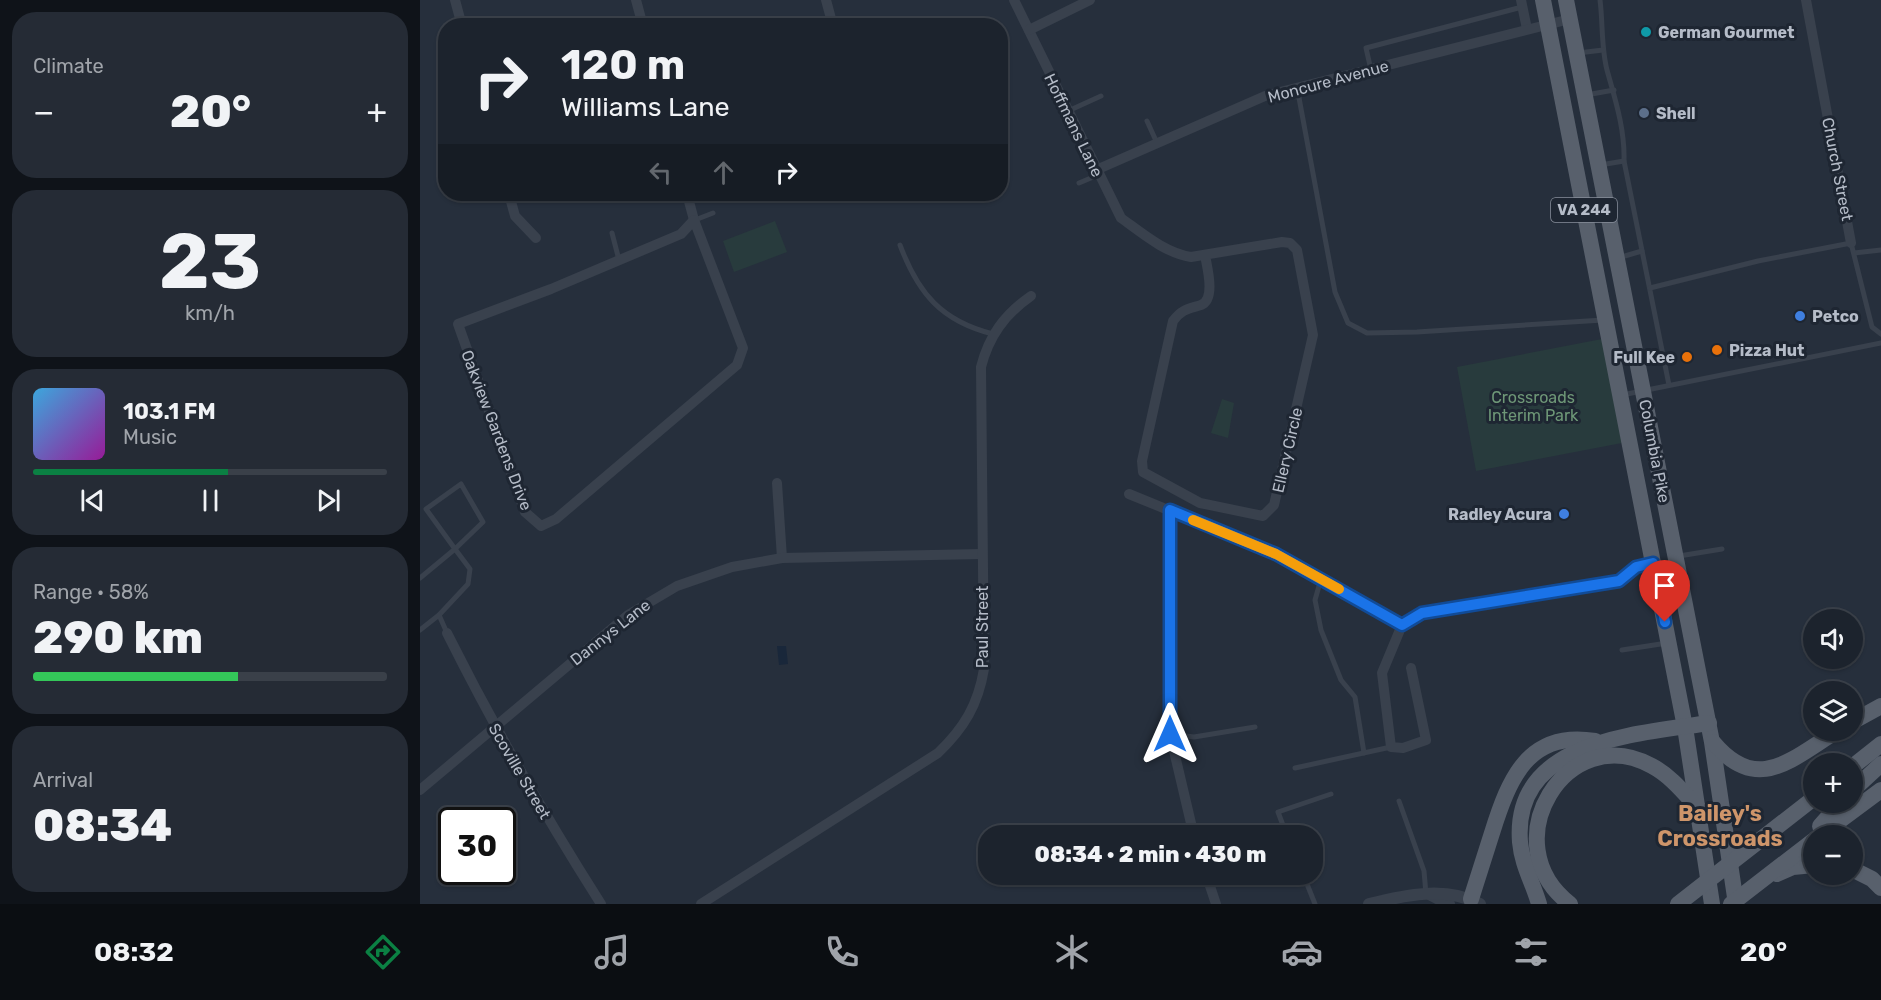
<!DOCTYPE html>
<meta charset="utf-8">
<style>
:root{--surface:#1c232d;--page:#252b35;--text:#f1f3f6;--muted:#a0a4aa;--line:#3a4049;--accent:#0b8043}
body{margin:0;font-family:Rubik,sans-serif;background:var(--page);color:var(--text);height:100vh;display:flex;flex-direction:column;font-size:22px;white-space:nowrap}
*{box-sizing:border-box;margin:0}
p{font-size:20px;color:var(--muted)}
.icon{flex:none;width:33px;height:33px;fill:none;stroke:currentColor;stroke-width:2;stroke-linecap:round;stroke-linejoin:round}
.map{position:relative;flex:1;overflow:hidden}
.sheet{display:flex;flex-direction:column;gap:12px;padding:12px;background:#0f1319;width:420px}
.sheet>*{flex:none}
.banner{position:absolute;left:18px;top:18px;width:570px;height:183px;border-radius:24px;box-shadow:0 2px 4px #0004,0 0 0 2px var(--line);background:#1c232d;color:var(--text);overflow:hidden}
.tools{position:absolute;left:1383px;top:609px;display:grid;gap:12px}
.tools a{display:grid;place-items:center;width:60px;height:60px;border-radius:50%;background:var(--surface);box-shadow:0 2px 4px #0004,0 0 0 2px var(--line);font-size:30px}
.speed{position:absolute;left:18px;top:807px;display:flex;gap:12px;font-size:30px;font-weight:700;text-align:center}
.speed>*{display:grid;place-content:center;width:78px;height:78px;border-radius:50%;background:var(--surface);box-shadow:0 2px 4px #0004,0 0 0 2px var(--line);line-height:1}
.speed .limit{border:3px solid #111;border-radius:9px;background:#fff;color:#111}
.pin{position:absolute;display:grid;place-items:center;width:51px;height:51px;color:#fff;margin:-62px -26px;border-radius:50% 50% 50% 0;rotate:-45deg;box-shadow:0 0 6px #0007}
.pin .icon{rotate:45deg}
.me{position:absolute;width:66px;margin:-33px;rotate:0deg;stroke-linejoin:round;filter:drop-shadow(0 0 4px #0008)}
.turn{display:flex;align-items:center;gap:21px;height:126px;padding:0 24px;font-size:27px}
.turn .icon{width:78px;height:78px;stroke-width:2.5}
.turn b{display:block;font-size:42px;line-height:51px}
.lanes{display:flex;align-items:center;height:57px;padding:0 24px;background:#0003;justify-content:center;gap:30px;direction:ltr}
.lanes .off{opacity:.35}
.big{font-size:45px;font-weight:800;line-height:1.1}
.sheet .widget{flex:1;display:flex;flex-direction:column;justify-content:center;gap:9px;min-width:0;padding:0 21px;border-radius:24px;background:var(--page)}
.sheet .dial{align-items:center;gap:0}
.dial b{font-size:78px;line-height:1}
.song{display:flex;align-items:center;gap:18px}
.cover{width:72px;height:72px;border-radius:9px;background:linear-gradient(135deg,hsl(200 70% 55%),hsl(300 70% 35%))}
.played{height:6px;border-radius:3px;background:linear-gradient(90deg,var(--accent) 55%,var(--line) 55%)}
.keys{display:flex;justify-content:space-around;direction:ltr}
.heat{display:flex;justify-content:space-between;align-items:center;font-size:33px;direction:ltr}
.charge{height:9px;border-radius:4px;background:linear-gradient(90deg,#34c759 58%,var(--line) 0)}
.trip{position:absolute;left:558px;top:825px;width:345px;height:60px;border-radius:24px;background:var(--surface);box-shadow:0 2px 4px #0004,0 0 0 2px var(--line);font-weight:800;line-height:60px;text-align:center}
.tab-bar{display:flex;height:96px;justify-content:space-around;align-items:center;background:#0b0e12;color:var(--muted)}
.tab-bar .icon{width:42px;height:42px}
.tab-bar .active{color:var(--accent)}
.tab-bar b{font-size:27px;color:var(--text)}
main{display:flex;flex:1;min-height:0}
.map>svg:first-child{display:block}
</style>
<main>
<section class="sheet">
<div class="widget"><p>Climate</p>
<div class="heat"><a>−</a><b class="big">20°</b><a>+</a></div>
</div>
<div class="widget dial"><b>23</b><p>km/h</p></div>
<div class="widget">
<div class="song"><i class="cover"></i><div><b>103.1 FM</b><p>Music</p></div></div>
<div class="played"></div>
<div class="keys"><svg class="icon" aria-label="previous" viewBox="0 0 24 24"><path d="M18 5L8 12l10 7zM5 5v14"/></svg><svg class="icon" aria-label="pause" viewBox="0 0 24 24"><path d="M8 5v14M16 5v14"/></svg><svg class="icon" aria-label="next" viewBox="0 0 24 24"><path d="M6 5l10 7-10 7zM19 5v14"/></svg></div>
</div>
<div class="widget"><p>Range · 58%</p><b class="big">290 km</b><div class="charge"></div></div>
<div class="widget"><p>Arrival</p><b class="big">08:34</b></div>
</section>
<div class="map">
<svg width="1461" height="904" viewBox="0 0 1461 904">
<rect width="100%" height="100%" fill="#262f3c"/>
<g fill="#283b3d">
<path d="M355,221L367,252L314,272L303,241Z"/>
<path d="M1182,339L1202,443L1056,471L1037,367Z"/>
<path d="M802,399L814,403L808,438L791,433Z"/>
</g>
<path fill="#19273a" d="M357,646H366L368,664L359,665Z"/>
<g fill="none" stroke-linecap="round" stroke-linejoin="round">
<g stroke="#39414d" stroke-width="5">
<path d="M1180,0C1183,23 1181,47 1187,70C1195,99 1205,129 1204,161L1249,385"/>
<path d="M1158,53L1183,50"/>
<path d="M951,70L946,48L1102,7"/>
<path d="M877,87L915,292L928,323L947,333L997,332L1183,320"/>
<path d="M1166,95L1194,90"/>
<path d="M648,111L681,96"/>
<path d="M727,121L737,143"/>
<path d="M1180,165L1204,161"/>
<path d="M659,183L678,175"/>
<path d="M275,220L293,213"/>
<path d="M192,233L199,260"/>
<path d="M480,245C498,293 521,321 573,334"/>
<path d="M1434,253L1461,250"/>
<path d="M1198,258L1222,251"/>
<path d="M1230,288L1338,261L1431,243L1452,327L1461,334"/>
<path d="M1202,395L1461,343"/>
<path d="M1259,556L1302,549"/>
<path d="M0,578L35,549L6,509L41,484L63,522L35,549L50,569L48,584L19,615L27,633"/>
<path d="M901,579L895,600L901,630L921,680L935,697L944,753"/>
<path d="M982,625L1002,613L1199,581L1216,567L1232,563"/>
<path d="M0,630L19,615"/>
<path d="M1202,650L1247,643"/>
<path d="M750,734L774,737L835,727"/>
<path d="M875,768L971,747"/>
<path d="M979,801L1004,871L1006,894"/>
<path d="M867,836L858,812L911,794"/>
<path d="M883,874L895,904"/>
</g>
<g stroke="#39414d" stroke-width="10">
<path d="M35,0L42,26"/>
<path d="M216,0L223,26"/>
<path d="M406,0L413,26"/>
<path d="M594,0L701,218C722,233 745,253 771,257L862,242L870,243L877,250L893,335L854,505L843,516L780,503L723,472L722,461L753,321C762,309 768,309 781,305C796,299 787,267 785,255"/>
<path d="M1101,0L1107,29"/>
<path d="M1386,0L1431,243"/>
<path d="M609,30L670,0"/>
<path d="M676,170L845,96L1150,19"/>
<path d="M89,194L95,216L116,238"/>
<path d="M267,194L274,220"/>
<path d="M274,220L323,348L317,365L136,519L121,526L105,512L38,324L131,289L261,234Z"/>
<path d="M357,483L362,558"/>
<path d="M709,494L856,554L982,625L962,673L971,747L983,748L1006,740L991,668"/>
<path d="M750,510V734L774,836"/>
<path d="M27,633C74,727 125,816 181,904"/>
<path d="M0,790L208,615L257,586L312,567L362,558L562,554"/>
<path d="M786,874L796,904"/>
<path d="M281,904L518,753C544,728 558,705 564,669L561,367C569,336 584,315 611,296"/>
</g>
<g stroke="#39414d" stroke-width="12">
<path d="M1011,895L1029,904"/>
<path d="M949,904C985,895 1026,886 1060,904"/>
</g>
<g stroke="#58606c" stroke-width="16">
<path d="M1123,0L1265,727L1292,904"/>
<path d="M1146,0L1292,742L1316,904"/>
<path d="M1432,722L1461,706"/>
<path d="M1293,742C1338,796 1372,758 1419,730"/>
<path d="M1432,767L1461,744"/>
<path d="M1432,791L1461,764"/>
<path d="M1400,826L1421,802"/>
<path d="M1399,836L1461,790"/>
<path d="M1432,869L1452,879L1461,888"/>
<path d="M1357,874L1373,867L1394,865"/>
<path d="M1051,899C1058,877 1065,855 1072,833C1089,779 1108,730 1175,741"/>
<path d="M1119,904C1113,883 1102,865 1100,842C1092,740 1217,734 1289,723"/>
<path d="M1150,904C1071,843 1147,719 1232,766C1251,776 1265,794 1279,809"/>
<path d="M1258,904L1394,798"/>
<path d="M1311,904L1394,840"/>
</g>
</g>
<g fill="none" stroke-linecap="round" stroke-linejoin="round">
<g stroke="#114b97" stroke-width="15">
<path id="route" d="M750,734V510L856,554L982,625L1002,613L1199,581L1216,567L1233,563L1245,622"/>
</g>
<use href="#route" stroke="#1a73e8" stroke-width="10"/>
<path stroke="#f59e0b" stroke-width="10" d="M773,520L856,554L919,589"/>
</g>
<circle fill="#0f9aa8" stroke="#1e2632" stroke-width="2" cx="1226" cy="32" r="6"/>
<circle fill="#5c6f8a" stroke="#1e2632" stroke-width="2" cx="1224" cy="113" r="6"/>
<g fill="#3f7fe0" stroke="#1e2632" stroke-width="2">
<circle cx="1380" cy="316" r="6"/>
<circle cx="1144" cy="514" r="6"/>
</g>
<g fill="#e8710a" stroke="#1e2632" stroke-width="2">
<circle cx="1297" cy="350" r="6"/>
<circle cx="1267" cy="357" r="6"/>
</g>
<g text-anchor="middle" stroke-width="6" stroke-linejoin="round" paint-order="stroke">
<rect fill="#1e2632" stroke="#888f9b" stroke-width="1.5" x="1131" y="198" width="66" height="24" rx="4.5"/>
<g font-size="15" font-weight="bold" fill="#b5bcc8">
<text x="1164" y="215">VA 244</text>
</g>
<g font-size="16" font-weight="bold" fill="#b5bcc8" stroke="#1e2632" text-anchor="start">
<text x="1238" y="38">German Gourmet</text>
<text x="1236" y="119">Shell</text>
<text x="1392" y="322">Petco</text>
<text x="1309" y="356">Pizza Hut</text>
<text x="1255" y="363" text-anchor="end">Full Kee</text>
<text x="1132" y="520" text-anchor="end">Radley Acura</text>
</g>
<g font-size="16" fill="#b5bcc8" stroke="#1e2632">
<text transform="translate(908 81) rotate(-15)" y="6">Moncure Avenue</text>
<text transform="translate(654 125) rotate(64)" y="6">Hoffmans Lane</text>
<text transform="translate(1418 169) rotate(79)" y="6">Church Street</text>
<text transform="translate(77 430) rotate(69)" y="6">Oakview Gardens Drive</text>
<text transform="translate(867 450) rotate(-77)" y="6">Ellery Circle</text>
<text transform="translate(1235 451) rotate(79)" y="6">Columbia Pike</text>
<text transform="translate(562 627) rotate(-90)" y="6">Paul Street</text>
<text transform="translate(190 632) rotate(-38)" y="6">Dannys Lane</text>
<text transform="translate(100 771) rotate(60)" y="6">Scoville Street</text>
</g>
<g font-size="16" fill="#6e9777" stroke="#1e2632">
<text x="1113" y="403">Crossroads<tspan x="1113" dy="18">Interim Park</tspan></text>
</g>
<g font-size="22" font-weight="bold" fill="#ce956a" stroke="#1e2632">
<text x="1300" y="821">Bailey's<tspan x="1300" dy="25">Crossroads</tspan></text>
</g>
</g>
</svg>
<div class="tools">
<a><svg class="icon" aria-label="sound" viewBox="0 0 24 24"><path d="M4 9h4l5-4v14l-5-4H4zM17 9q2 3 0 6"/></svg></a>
<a><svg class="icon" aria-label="layers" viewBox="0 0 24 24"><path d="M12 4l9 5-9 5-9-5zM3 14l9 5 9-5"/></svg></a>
<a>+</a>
<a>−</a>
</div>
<div class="speed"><div class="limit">30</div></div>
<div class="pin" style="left:1245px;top:622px;background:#d93025"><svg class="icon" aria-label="arrive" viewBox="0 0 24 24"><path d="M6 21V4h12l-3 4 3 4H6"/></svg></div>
<svg class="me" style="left:750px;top:734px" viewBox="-20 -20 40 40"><path d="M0-17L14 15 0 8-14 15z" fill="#1a73e8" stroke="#fff" stroke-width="4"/></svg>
<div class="trip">08:34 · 2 min · 430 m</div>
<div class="banner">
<div class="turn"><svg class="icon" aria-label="right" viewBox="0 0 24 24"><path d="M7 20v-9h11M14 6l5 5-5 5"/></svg><div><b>120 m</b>Williams Lane</div></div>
<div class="lanes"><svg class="icon off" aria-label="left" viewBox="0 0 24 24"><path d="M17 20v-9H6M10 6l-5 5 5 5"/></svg><svg class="icon off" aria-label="ahead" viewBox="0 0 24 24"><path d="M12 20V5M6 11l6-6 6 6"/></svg><svg class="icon" aria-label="right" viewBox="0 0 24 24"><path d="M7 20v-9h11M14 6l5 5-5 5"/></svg></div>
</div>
</div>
</main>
<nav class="tab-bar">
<b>08:32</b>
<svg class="icon active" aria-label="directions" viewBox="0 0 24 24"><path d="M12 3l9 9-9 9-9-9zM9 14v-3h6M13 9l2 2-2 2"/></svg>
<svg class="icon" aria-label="music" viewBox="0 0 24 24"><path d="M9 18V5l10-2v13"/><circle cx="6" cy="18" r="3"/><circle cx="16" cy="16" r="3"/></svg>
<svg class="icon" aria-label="phone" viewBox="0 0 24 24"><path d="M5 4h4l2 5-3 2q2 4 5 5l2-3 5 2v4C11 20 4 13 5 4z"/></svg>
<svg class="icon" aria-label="climate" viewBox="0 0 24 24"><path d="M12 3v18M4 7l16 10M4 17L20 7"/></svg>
<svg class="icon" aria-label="car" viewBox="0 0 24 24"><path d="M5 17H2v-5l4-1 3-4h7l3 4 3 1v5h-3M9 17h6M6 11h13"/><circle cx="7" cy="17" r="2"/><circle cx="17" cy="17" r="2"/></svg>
<svg class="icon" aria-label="filters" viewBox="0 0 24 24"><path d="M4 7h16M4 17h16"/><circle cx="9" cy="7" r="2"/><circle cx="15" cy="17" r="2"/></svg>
<b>20°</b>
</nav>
